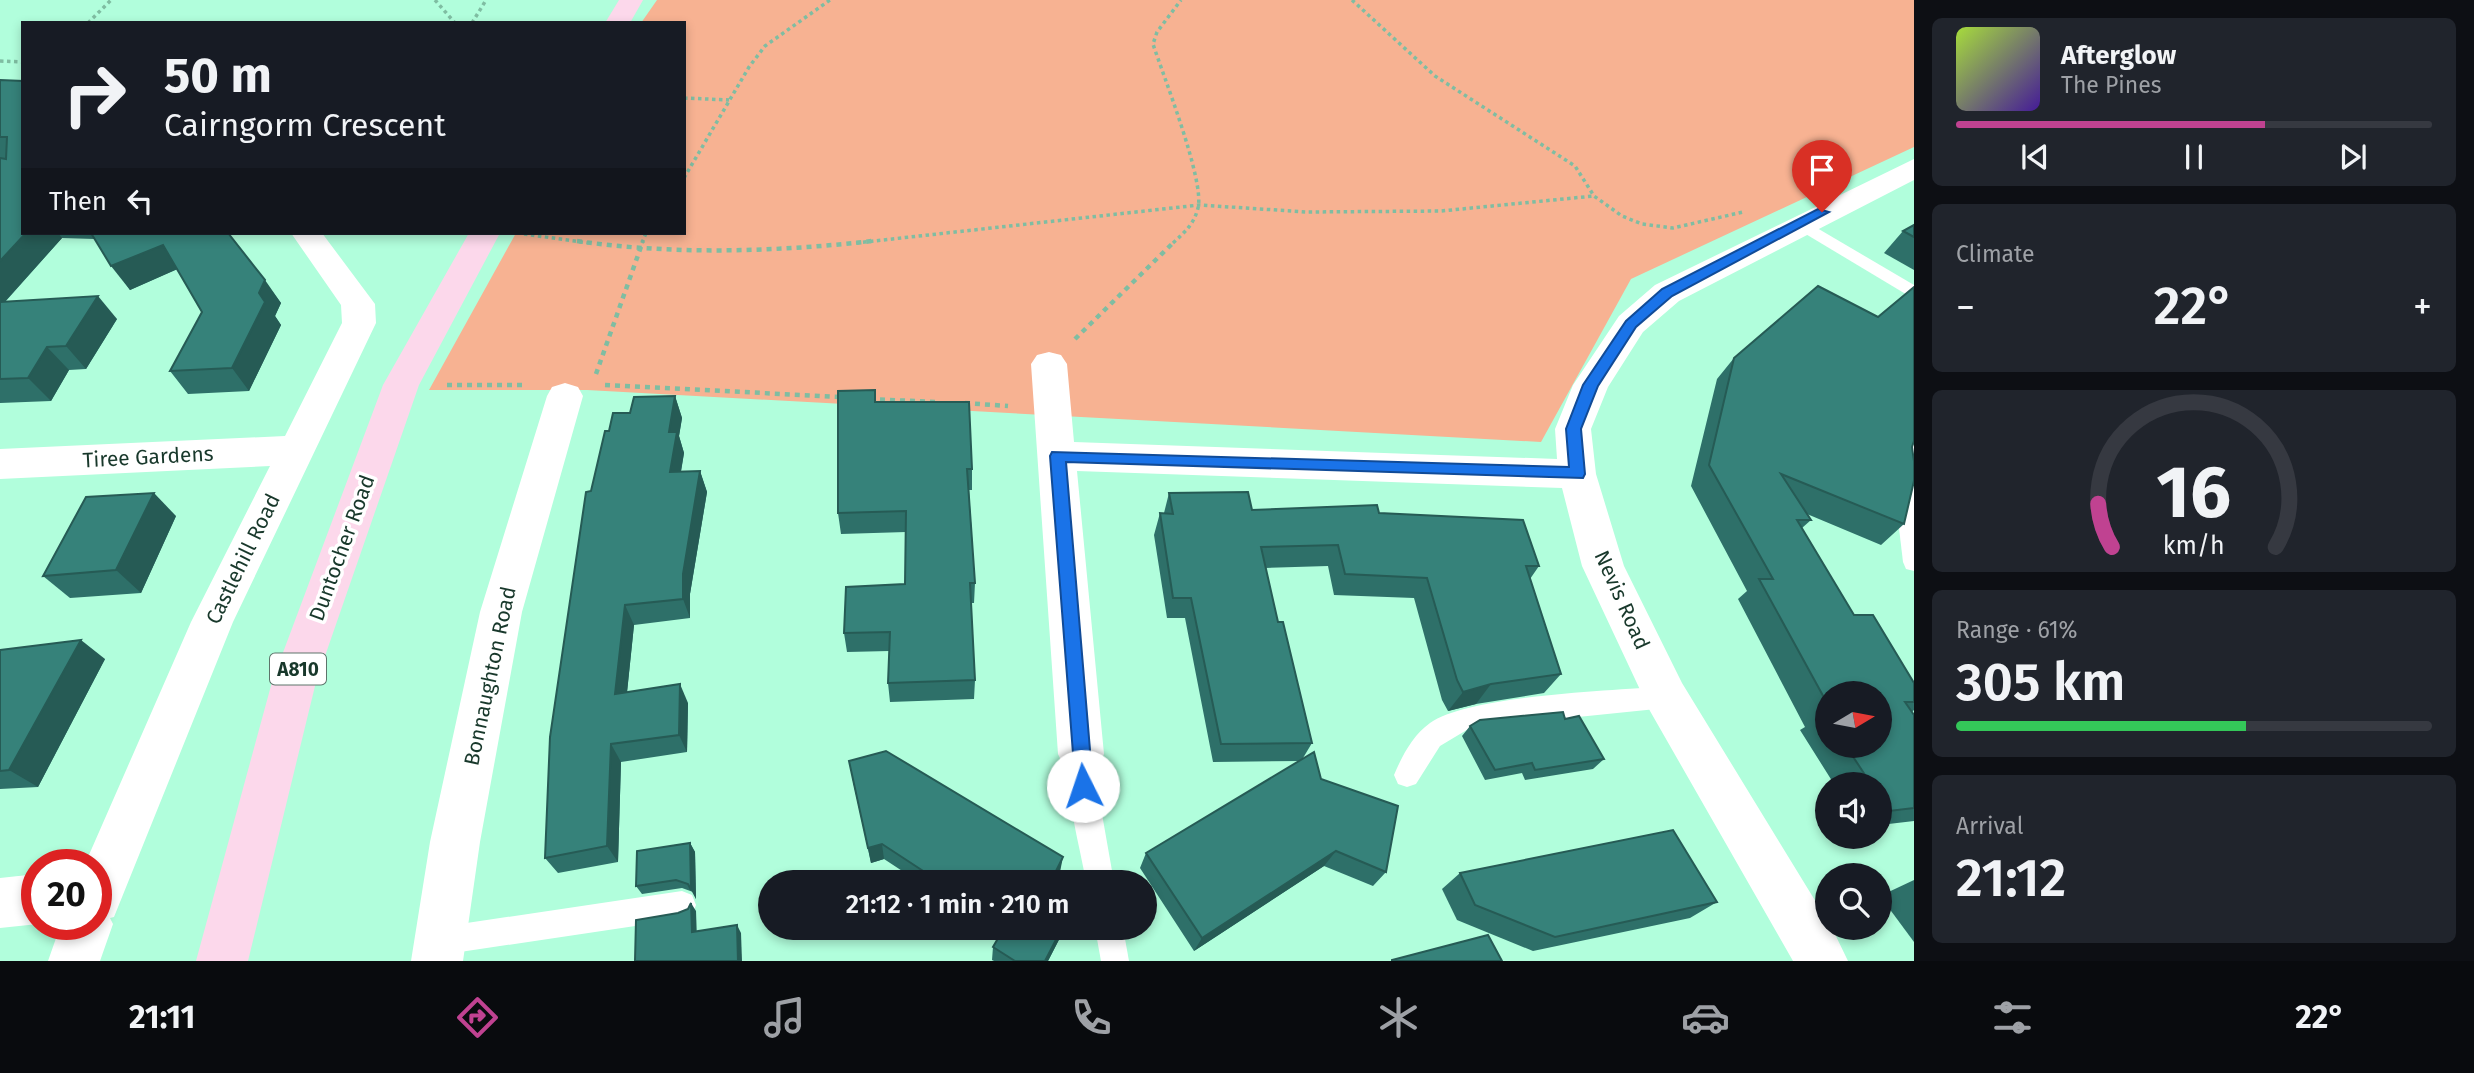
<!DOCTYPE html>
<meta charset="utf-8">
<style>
:root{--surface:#171b24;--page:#20242c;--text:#f1f3f6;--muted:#9ea1a6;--line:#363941;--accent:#c04291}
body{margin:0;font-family:"Fira Sans",sans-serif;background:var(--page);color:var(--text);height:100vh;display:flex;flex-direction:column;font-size:26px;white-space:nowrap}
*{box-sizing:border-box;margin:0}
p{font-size:23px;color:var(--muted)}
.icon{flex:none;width:38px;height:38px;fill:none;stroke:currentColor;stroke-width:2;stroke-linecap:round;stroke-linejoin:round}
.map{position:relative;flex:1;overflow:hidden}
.side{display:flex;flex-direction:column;gap:18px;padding:18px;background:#0d0f14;width:560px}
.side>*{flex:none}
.banner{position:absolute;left:21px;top:21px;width:665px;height:214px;border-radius:0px;box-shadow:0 4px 10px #0003;background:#171b24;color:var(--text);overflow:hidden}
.needle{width:46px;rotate:80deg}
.fabs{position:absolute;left:1815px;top:681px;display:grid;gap:14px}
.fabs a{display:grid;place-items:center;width:77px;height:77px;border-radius:50%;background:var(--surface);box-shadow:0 4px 10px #0003;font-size:35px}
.speed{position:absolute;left:21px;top:849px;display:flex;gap:14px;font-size:35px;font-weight:700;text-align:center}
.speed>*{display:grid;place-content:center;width:91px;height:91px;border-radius:50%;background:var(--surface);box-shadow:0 4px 10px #0003;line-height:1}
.speed .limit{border:10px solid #d22;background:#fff;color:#111}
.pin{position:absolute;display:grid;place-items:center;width:60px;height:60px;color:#fff;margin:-72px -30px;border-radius:50% 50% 50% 0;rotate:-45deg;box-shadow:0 0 7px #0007}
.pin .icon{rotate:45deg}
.me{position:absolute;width:77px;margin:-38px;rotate:356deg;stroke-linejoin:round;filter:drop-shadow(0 0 5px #0008)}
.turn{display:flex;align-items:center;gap:24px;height:147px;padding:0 28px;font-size:32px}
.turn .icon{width:91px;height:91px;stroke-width:2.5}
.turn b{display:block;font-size:49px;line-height:60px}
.then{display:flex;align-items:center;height:66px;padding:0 28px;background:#0003;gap:14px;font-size:26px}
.big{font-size:52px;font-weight:600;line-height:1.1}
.side .tile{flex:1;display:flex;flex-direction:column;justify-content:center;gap:10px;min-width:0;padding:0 24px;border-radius:10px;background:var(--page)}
.side .dial{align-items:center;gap:0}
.dial svg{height:182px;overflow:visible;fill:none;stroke:var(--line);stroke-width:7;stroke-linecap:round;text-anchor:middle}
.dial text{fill:var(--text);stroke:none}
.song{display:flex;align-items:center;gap:21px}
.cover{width:84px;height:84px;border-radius:10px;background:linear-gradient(135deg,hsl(80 70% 55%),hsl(260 70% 35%))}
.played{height:7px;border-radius:4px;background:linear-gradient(90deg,var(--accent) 65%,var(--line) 65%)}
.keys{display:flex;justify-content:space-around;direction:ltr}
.heat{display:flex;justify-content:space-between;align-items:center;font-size:38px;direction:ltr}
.charge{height:10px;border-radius:5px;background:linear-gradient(90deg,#34c759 61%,var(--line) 0)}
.trip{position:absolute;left:758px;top:870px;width:399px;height:70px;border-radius:35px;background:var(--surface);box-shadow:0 4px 10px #0003;font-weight:600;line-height:70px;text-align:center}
.menu{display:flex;height:112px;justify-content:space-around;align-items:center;background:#090b0e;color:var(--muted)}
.menu .icon{width:49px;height:49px}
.menu .on{color:var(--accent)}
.menu b{font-size:32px;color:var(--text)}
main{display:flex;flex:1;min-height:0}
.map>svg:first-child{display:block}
</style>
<main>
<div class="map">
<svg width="1914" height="961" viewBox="0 0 1914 961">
<rect width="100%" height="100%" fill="#b1fedc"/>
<path fill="#f7b292" d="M657,0H1914V147L1631,279L1541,442L587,390H429L516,233H684V23H641Z"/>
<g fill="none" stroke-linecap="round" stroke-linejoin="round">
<g stroke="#7fbda2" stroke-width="3.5" stroke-dasharray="3.5 3.5" stroke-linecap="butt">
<path d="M435,0L455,23"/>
<path d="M1352,0L1435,76L1575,166L1594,196L1622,216L1642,224L1673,228L1743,212"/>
<path d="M88,23L111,0"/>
<path d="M472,23L486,0"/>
<path d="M0,61L23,62"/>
<path d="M684,98L729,100"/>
<path d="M684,178L749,67L765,46L830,0"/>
<path d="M524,234L589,243"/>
<path d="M642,243L646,233"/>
<path d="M856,243L1199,205L1307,212L1441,211L1594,196"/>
<path d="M1173,243C1185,232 1194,224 1198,208C1205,181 1163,75 1153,44L1157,32L1181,0"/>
</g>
<g stroke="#7fbda2" stroke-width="4.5" stroke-dasharray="5 5" stroke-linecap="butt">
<path d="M577,241C674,255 775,252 872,241"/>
<path d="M1075,339L1175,241"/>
<path d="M596,374L643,241"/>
<path d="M447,385H526"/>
<path d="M605,385L841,397"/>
<path d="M870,399L935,402"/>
<path d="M965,403L1008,406"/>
</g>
<g fill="#fff" fill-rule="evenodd">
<path d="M1800,218L1914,285V299L1794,227L1792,223L1794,219Z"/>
<path d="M1914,421V571L1906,569L1903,562L1892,469L1904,429L1907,424Z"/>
<path d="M1666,686L1675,689L1678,697L1675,705L1666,708L1470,728L1440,746L1416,784L1407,787L1398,784L1394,775C1402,756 1413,735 1430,723C1470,695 1612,691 1666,686Z"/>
<path d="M1081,742L1090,746L1114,882H1086C1081,849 1059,775 1072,746Z"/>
<path d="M682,891L692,895L696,905L692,915L682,919L440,955L430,951L426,941L430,931L440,927Z"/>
<path d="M1095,928H1123L1129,961H1101Z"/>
</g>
<g fill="#fff" fill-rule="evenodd">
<path d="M1914,159V180L1679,301L1643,332L1608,387L1591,429L1596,474L1624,566L1682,683L1827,920V928H1832L1848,961H1793L1650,711L1582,566L1562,488L1077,471L1104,754L1097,769L1081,776L1065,769L1058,754L1031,364L1037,355L1049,352L1061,355L1067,364L1074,442L1557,459L1555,429L1573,385L1619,316L1655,285Z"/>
<path d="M291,233H322L375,304L376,323L233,622L114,917L110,918L113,924L100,961H48L61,924H96V864H85L191,622L270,466L0,479V449L285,436L342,323L341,305Z"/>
<path d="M565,383L578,387L583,396L522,612L480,842L463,961H411L430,842L480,612L547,396L552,387Z"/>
<path d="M37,874L38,924L0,928V878Z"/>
</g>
<g fill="#fcd8eb" fill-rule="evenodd">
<path d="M619,0H643L630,23H605Z"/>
<path d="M469,233H500L419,385L316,682L248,961H196L272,682L383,385Z"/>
</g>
</g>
<g fill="#2e7069" fill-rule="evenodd">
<path d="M0,80L23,233H228L281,303L275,316L281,325L249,391L188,394L170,371L202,312L177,269L130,290L95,239L62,238L5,302L117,319L86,369L69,370L51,401L0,403Z"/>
<path d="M1914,225V270L1884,253L1903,231Z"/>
<path d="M1878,317L1912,447L1904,524L1881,545L1807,514L1811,520L1802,528L1854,615L1914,683V710L1912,712L1914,715V821L1880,825V784H1834L1800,730L1805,727L1738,599L1747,591L1691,486L1717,379L1734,358ZM1827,693L1880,746H1827Z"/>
<path d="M675,396L682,418L679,436L684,453L681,472L700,471L707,492L690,594V618L634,625L627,692L688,703L687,752L621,762L618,862L558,873L545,858L591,491L609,431L630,413Z"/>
<path d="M876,402L972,469V490H969L975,583L974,603H971L975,680L974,699L890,702L888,683L889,651L847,652L844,633L905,584L906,532L841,534L838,513Z"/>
<path d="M1169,493L1252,510L1379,513L1539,566L1530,579L1561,674L1544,693L1476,704L1448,711L1442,700L1414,598L1334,595L1328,566L1265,568L1278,622L1312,743L1303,758L1321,779L1386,872L1373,886L1324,866L1194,951L1140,868L1146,853L1299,761L1213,762L1185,618H1167L1154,535L1160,513H1164Z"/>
<path d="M176,516L141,593L70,598L43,576Z"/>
<path d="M0,650L105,659L38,787L0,789Z"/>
<path d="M1565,719L1604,759L1593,769L1525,780L1522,773L1485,780L1462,736L1470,726Z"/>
<path d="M852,777L1060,872L1055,881L1057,882H919L884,859L871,863Z"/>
<path d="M690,843L695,852L696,899L693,892L682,888L642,894L636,886Z"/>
<path d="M1460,873L1717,902L1690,918L1533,951L1457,920L1442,889Z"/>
<path d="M1914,880V942L1880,896Z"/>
<path d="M988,928H1065L1048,961H994L992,960L993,947L1000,935Z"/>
</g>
<g fill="#265b55">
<path d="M26,233H58L62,238L0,307V261Z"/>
<path d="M163,245L180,268L130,290L111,266Z"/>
<path d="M265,280L281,303L275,316L281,325L249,391L232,368L259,293Z"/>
<path d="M98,296L117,319L86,369L66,346Z"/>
<path d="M47,347L69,370L51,401L28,378Z"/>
<path d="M675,396L682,418L679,436L684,453L677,493L670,472L669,432Z"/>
<path d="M700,471L707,492L690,594V618L683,599V574Z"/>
<path d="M154,493L176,516L141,593L116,570Z"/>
<path d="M625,605L634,625L625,712L615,694Z"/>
<path d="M81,640L105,659L38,787L9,770Z"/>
<path d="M680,684L688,703L687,752L679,735Z"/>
<path d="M1491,684L1476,704L1448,711L1463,692Z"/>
<path d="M611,744L621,762L618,862L607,846Z"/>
<path d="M690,843L695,852L696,899L691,890Z"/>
<path d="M882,844L884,859L871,863L868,848Z"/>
<path d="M1336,851L1324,866L1194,951L1202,938Z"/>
<path d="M1063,857L1060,872L1055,882L1052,879Z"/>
<path d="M691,903L696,911L697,940L692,932Z"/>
<path d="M737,925L741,933L742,961H738Z"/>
<path d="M1062,928H1065L1048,961H1045Z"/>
</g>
<g fill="#36827a" stroke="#265b55" stroke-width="2">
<path d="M0,80L23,81V233H26L0,261V158L6,159L7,137H0Z"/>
<path d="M1914,225V237L1903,231Z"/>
<path d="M91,233H228L265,280L259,293L265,302L232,368L170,371L202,312L163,245L111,266Z"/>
<path d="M1818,286L1878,317L1914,287V441L1912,447L1914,461V481L1904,524L1781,474L1811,520H1797L1854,615H1873L1914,683V702H1905L1914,715V808L1889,811L1880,796V784H1871L1846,746H1880V693H1827V703L1759,579H1773L1709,465L1734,358Z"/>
<path d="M98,296L66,346L47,347L28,378L0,379V302Z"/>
<path d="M875,390V402H969L972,469H967L975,583H970L975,680L888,683L890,632L844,633L846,587L905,584L906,511L838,513V391Z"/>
<path d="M675,396L669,432H677L670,472L700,471L683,574V599L625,605L615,694L680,684L679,735L611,744L607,846L545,858L550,737L586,492L591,491L605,431H609L613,413H630L634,397Z"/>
<path d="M1248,492L1252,510L1377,505L1379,513L1523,520L1539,566H1526L1561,674L1491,684L1463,692L1457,680L1427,578L1345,574L1338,545L1261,547L1278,622H1283L1312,743L1221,744L1191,598H1173L1160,513L1173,514L1169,493Z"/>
<path d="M154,493L116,570L43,576L86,497Z"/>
<path d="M81,640L9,770L0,771V650Z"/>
<path d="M1563,712L1565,719L1579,716L1604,759L1535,770L1532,763L1495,770L1470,726L1480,720Z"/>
<path d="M886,751L1063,857L1052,879L1057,882H940L882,844L868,848L849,761Z"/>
<path d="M1314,752L1321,779L1398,806L1386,872L1336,851L1202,938L1146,853Z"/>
<path d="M1673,830L1717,902L1555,937L1475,905L1460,873Z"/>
<path d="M690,843L691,890L688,884L676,880L636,886L637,851Z"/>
<path d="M691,903L692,932L737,925L738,961H635L636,920L678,913L688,909Z"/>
<path d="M1004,928H1062L1045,961H1015L993,947Z"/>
<path d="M1488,935L1502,961H1392V960Z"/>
</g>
<path fill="#1a73e8" stroke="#114b97" stroke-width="2" d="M1818,209L1829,212L1672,296L1636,327L1598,386L1581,429L1585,474L1583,478L1066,462L1093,786L1090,792L1083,795L1076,792L1050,456L1052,452L1569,467L1566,429L1583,385L1626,321L1662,289Z"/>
<g text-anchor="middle" stroke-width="7" stroke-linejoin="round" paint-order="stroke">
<rect fill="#fff" stroke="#5d746b" stroke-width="2" x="270" y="653.5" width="56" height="31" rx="5"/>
<g font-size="19" font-weight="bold" fill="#18382b">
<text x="298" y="676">A810</text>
</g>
<g font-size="21" fill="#18382b" stroke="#fff">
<text transform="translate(148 457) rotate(-3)" y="7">Tiree Gardens</text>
<text transform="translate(342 548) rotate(-70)" y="7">Duntocher Road</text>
<text transform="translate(243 559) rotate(-64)" y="7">Castlehill Road</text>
<text transform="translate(1622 600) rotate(66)" y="7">Nevis Road</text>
<text transform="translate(490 676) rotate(-78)" y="7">Bonnaughton Road</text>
</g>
</g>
</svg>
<div class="fabs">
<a><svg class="needle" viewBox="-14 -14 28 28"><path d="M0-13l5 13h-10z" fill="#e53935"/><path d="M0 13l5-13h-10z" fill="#9ea1a6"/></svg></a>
<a><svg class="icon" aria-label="sound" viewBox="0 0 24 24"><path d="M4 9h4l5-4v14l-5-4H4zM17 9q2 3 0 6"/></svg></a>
<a><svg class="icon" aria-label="search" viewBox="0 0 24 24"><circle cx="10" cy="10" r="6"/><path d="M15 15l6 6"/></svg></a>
</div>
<div class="speed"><div class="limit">20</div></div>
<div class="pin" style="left:1822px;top:212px;background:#d93025"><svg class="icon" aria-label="arrive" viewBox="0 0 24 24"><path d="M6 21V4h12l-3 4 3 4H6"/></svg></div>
<svg class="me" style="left:1083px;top:786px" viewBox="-20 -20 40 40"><circle r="19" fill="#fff"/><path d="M0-13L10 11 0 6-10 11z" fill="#1a73e8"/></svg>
<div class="trip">21:12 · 1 min · 210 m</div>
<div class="banner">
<div class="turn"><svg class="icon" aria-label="right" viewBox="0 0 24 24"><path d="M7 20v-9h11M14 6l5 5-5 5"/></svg><div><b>50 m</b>Cairngorm Crescent</div></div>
<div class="then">Then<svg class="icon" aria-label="left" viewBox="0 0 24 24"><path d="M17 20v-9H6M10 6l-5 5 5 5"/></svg></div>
</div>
</div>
<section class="side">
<div class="tile">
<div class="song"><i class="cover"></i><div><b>Afterglow</b><p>The Pines</p></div></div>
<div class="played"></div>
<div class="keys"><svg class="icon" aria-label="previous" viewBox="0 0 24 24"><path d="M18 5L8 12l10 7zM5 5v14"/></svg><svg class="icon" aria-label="pause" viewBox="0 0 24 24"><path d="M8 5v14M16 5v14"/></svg><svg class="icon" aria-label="next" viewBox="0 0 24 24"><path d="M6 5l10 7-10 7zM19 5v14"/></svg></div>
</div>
<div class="tile"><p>Climate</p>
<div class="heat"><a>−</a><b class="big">22°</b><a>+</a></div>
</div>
<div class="tile dial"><svg viewBox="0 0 100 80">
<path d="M14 69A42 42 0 1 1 86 69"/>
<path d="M14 69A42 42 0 0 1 8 50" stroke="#c04291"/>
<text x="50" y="56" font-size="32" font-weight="700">16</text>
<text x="50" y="72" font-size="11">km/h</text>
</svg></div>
<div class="tile"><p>Range · 61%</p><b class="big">305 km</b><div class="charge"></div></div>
<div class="tile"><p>Arrival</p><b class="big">21:12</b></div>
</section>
</main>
<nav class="menu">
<b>21:11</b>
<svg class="icon on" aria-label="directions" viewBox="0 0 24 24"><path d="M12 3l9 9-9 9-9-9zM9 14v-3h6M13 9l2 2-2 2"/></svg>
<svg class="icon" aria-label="music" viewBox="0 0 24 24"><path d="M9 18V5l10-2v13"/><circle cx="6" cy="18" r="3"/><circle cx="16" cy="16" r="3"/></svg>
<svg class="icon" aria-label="phone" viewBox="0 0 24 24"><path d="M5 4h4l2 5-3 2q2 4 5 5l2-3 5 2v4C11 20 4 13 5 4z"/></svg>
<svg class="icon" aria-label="climate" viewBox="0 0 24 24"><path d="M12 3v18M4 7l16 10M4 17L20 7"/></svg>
<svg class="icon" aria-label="car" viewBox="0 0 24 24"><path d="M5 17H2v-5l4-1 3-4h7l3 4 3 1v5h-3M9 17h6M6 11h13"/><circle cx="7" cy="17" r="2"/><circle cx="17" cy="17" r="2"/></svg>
<svg class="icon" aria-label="filters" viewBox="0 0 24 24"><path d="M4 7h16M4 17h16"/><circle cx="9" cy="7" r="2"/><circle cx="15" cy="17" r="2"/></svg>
<b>22°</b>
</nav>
